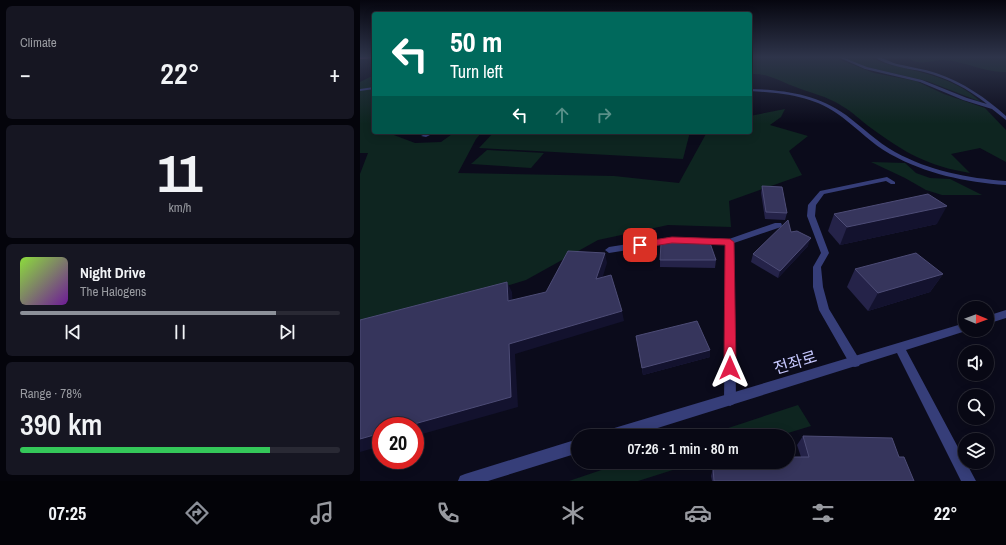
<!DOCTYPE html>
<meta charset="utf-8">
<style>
:root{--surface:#080814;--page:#161622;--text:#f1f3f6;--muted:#989aa0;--line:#292934;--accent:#8c9099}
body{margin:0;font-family:"Archivo Narrow","Noto Sans KR",sans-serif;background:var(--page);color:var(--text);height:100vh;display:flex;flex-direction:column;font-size:15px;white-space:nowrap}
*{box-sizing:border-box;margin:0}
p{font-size:13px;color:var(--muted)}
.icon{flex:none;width:22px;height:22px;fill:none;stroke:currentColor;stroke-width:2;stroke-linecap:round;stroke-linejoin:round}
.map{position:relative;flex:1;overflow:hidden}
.side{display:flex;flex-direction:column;gap:6px;padding:6px;background:#04040b;width:360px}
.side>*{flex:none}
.hud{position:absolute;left:12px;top:12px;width:380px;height:122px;border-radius:4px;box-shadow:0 2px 10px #0003,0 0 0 1px var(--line);background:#00695c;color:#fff;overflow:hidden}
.needle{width:26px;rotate:91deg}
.tools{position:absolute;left:598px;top:301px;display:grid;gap:8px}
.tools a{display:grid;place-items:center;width:36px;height:36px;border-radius:50%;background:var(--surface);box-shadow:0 2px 10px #0003,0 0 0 1px var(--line);font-size:20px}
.speed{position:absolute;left:12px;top:417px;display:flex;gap:8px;font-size:20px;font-weight:700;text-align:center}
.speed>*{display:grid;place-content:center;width:52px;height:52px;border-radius:50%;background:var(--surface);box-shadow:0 2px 10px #0003,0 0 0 1px var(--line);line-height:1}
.speed .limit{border:6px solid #d22;background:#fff;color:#111}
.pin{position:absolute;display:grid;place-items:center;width:34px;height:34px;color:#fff;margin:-17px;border-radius:8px;box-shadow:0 2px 6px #0006}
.me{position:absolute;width:44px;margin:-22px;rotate:0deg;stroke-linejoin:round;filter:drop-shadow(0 0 3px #0008)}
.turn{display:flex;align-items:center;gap:14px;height:84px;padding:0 12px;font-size:18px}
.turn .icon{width:52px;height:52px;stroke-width:2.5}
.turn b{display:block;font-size:28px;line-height:34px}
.lanes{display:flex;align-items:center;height:38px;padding:0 12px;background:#0003;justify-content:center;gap:20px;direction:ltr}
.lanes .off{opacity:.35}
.big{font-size:30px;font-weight:600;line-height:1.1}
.side .card{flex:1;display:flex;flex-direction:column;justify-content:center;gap:6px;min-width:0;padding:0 14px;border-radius:6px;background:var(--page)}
.side .dial{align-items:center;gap:0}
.dial b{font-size:52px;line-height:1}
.song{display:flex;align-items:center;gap:12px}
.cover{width:48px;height:48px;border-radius:6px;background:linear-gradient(135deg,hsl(90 70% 55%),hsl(280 70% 35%))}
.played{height:4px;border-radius:2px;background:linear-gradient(90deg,var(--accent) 80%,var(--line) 80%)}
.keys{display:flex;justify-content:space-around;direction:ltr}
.heat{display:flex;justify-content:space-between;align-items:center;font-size:22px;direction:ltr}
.charge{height:6px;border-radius:3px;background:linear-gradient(90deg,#34c759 78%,var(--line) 0)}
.trip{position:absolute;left:211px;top:429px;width:224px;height:40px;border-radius:20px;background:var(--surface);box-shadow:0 2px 10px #0003,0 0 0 1px var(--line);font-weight:600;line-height:40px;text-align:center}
.menu{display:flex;height:64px;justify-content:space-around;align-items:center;background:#030308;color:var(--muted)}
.menu .icon{width:28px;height:28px}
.menu .selected{color:var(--accent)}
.menu b{font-size:18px;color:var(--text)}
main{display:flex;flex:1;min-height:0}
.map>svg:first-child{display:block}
</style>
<main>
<section class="side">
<div class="card"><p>Climate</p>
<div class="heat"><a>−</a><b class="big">22°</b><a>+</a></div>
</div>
<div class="card dial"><b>11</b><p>km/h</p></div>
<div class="card">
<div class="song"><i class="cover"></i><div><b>Night Drive</b><p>The Halogens</p></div></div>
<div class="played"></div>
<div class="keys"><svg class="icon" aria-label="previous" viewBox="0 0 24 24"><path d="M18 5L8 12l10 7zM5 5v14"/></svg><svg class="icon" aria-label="pause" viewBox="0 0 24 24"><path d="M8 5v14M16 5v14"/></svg><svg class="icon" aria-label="next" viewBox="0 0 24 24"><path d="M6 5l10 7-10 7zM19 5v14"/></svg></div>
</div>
<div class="card"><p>Range · 78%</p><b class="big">390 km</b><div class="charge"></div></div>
</section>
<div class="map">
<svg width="646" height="481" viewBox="0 0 646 481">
<rect width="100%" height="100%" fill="#0b0b1b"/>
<g fill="#0e2520">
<path d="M390,57H477L483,61L514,73L556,81L584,94L625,108L646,130V162L620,148L591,154L610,173C568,166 545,153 511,128C501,121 493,112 482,106C467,96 450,93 433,86C418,80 407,73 390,74Z"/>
<path d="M482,57C490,57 498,56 507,57C513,58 520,62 527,64C560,72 596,78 621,102L567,81L506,67Z"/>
<path d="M548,57H646V72C625,73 605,61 584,60C573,60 556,67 548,57Z"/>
<path d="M14,75V132H26L55,143L81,142L95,132H122L116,139L98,173L254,176L319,183L347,132H390V116L425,109L421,117L410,125L448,136L429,151L442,175L369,201L371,227L308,225L238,240L166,280L82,306L0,326V174L8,153H0V82Z"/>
<path d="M134,132H330L323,159L119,148Z"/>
<path d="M127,150L184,153L171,168L111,164Z"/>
<path d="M511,162L545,163L556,173L570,178L590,179L622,195H582L566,190L545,178Z"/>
<path d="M438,405L451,426L418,436H344Z"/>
<path d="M265,462H338L278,481H209Z"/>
</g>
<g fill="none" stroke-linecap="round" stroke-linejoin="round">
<g fill="#363e79" fill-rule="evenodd">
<path d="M478,57H482L507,67L562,80L607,98L627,104C608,89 588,78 564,72C548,68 529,67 514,57C521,56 530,62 537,64C550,67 564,69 576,73C603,82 626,98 646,116V120L632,109L603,100L560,82L505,69Z"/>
<path d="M14,87V89L0,91V89Z"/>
<path d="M390,89C424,90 457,94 486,115C502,127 517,142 535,152C570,171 607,178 646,181V185C605,182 566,174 530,154C512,144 498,129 482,117C455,96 423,93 390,91Z"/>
<path d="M69,132H76L66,137L61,136Z"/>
<path d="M527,177L535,182V184H531L526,181L464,194L456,205L455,216L469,253L461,267L463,287L469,309L501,362L499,366L495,367L491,366L459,310L453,287V267L461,253L447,216L448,205L460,191Z"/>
<path d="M415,223H421L422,225L421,227L374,243L376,400L374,404L370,406L366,404L364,400L366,245L312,243L249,253L245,250L249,247L312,237L369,239Z"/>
</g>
<g fill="#363e79" fill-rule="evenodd">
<path d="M646,310V318L627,324V316Z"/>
<path d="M605,323V330H609L546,350L616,481H601L537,353L272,436H244L246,431L251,429Z"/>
<path d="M218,439V453L128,481H98L100,476L105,474Z"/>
</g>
<path fill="#fc43b7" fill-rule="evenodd" d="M0,57H14V58L0,59Z"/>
</g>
<g fill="#252349">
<path d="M402,186L427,213L425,220L405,219L401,193Z"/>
<path d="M474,214L577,224L480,245L468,231Z"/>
<path d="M431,232L448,246L418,278L391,262L393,254Z"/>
<path d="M300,260H356L355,268L300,267Z"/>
<path d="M495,269L583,274L570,292L508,311L487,287Z"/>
<path d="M276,336L350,350V357L283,375Z"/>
<path d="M443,436L539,457L554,481H352L351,476L353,468L384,467L386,462H428L441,457L437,445Z"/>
</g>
<g fill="#13122e">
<path d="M587,206L577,224L480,245L487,227Z"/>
<path d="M451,238L448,246L418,278L420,271Z"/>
<path d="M245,253L247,263L239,289L236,279Z"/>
<path d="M583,274L570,292L508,311L518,293Z"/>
<path d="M147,282L152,292L153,311L148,301Z"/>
<path d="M262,311L264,321L155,354L158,407L55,436V426H47L149,344Z"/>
<path d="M350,350V357L283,375L282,368Z"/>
<path d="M21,433V446L0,452V439Z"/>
</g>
<g fill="#36355c" stroke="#4d4c76">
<path d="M402,186L422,187L427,213L406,212Z"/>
<path d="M568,194L587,206L487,227L474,214Z"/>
<path d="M428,220L431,232L437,231L451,238L420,271L393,254Z"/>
<path d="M301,243H350L356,260H300Z"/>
<path d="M208,251L245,253L236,279L251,275L262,311L149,344L151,397L47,426H21V433L0,439V320L147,282L148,301L186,292Z"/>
<path d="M556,253L583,274L518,293L495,269Z"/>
<path d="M337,321L350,350L282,368L276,336Z"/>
<path d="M443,436L532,438L539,457H544L554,481H354L353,468L389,467L388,462H428V457H449Z"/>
</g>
<linearGradient id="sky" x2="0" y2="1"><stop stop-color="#06060f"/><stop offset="0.46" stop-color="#2e344a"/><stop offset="1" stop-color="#2e344a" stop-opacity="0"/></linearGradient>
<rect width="646" height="124" fill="url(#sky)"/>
<path fill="#e11d48" stroke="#92132f" d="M312,237L370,239L374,242L376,368L375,372L370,374L365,372L364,368L365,245L312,243L280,248L276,245L280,242Z"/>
<g text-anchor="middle" stroke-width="4" stroke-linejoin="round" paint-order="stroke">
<g font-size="16" fill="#c6c8fe" stroke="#0b0b1b">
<text transform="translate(435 362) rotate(-17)" y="6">전좌로</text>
</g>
</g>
</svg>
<div class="tools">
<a><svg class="needle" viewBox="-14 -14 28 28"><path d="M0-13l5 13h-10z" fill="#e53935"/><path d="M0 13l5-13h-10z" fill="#989aa0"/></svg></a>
<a><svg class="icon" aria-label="sound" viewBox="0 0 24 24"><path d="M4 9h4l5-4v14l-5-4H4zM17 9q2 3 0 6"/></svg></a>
<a><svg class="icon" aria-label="search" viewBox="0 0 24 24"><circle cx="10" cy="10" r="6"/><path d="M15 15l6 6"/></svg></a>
<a><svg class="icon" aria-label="layers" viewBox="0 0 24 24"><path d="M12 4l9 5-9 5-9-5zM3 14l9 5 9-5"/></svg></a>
</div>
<div class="speed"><div class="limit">20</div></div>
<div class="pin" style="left:280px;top:245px;background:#d93025"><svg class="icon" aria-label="arrive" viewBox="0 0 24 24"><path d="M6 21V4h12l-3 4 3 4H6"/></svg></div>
<svg class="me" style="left:370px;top:368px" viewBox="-20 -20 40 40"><path d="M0-17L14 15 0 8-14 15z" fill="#e11d48" stroke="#fff" stroke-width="4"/></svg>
<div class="trip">07:26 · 1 min · 80 m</div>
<div class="hud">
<div class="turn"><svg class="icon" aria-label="left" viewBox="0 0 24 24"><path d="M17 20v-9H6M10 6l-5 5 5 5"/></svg><div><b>50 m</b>Turn left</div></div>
<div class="lanes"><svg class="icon" aria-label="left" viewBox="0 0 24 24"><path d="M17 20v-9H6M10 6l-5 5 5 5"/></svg><svg class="icon off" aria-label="ahead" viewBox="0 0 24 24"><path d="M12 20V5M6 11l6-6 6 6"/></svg><svg class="icon off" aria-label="right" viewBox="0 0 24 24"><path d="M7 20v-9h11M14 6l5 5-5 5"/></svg></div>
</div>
</div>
</main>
<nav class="menu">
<b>07:25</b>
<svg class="icon selected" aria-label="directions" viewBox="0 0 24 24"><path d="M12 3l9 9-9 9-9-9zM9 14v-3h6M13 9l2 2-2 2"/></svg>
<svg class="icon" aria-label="music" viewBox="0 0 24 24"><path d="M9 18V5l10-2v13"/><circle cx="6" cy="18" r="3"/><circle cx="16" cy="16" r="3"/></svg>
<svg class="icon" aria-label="phone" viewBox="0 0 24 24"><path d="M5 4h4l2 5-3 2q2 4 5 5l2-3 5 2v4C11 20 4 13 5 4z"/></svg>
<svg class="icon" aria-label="climate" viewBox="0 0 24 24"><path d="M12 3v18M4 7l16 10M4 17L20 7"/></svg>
<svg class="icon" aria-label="car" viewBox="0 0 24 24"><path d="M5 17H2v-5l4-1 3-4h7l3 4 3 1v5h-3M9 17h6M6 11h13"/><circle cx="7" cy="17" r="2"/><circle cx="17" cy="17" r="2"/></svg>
<svg class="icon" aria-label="filters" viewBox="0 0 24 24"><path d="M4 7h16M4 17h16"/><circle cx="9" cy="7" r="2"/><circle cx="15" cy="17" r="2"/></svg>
<b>22°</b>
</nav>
